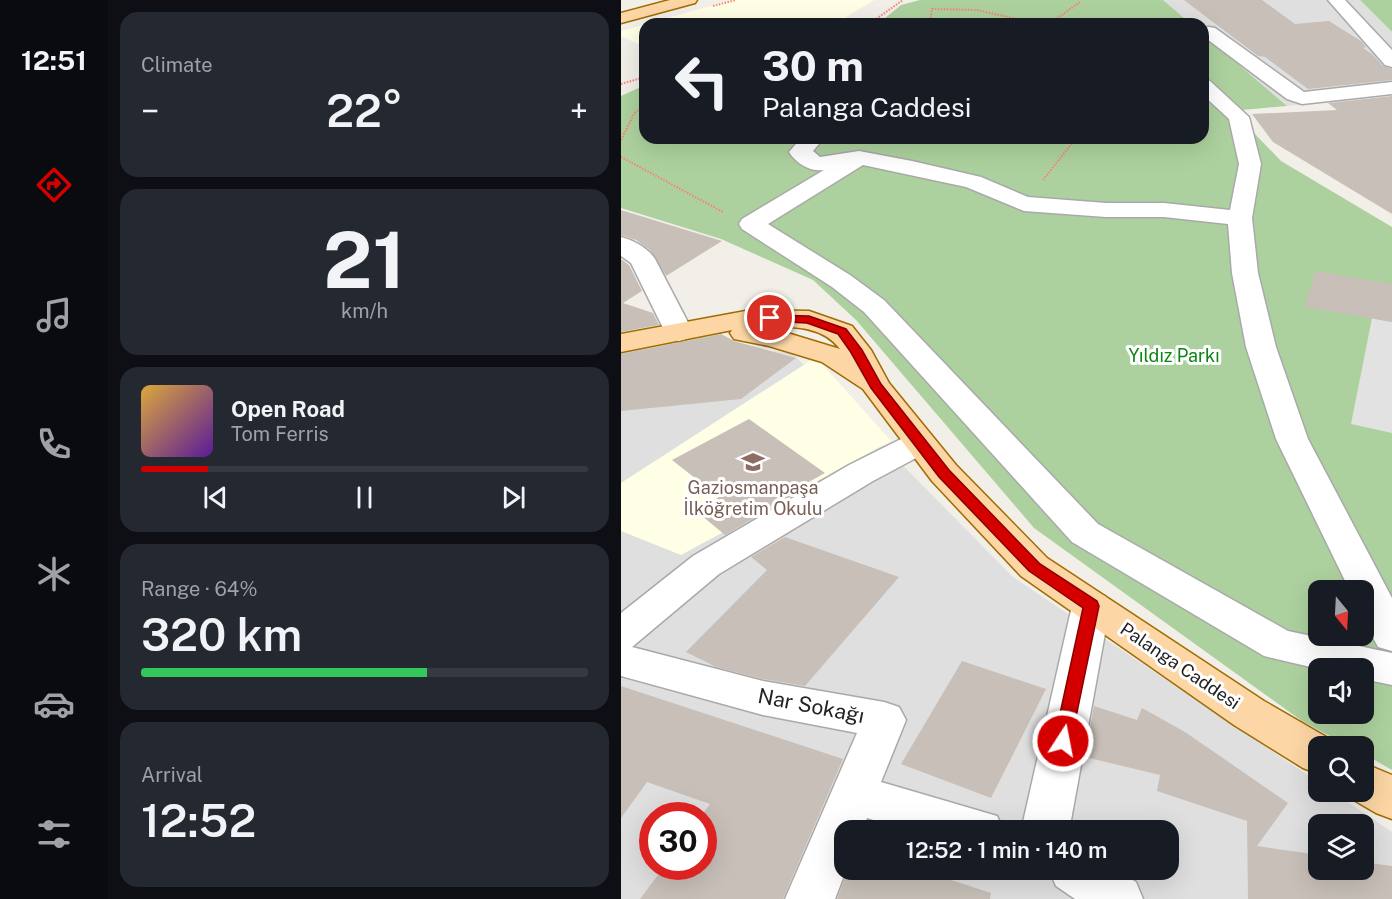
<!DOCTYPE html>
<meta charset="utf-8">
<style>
:root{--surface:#171b24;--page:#242831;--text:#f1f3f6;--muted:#9ea1a6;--line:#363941;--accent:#d40000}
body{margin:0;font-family:"Public Sans",sans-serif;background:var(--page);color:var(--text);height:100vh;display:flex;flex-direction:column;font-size:22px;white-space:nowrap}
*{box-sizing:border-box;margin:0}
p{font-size:20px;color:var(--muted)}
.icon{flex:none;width:33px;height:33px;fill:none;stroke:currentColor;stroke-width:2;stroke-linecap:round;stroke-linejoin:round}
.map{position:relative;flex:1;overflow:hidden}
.panel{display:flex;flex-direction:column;gap:12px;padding:12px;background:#0d0f14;width:513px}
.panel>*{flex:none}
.guide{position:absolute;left:18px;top:18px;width:570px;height:126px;border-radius:18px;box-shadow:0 6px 24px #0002;background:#171b24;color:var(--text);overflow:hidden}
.needle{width:39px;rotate:162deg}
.fabs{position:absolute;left:687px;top:580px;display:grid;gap:12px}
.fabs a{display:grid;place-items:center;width:66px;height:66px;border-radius:12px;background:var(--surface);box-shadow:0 6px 24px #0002;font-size:30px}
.speed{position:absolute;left:18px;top:802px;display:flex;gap:12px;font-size:30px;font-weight:700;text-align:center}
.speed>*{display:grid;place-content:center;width:78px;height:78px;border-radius:50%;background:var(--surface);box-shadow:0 6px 24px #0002;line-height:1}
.speed .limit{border:9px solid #d22;background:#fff;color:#111}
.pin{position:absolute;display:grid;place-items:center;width:51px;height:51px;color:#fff;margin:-26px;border:3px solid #fff;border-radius:50%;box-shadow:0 2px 6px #0007}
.me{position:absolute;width:66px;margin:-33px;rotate:11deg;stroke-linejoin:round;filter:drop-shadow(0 0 4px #0008)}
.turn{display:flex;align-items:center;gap:21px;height:126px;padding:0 24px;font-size:27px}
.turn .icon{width:78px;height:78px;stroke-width:2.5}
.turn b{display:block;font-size:42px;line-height:51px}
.big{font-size:45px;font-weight:600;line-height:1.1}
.panel .tile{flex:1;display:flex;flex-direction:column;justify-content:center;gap:9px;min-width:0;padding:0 21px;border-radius:18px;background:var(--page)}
.panel .dial{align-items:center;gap:0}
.dial b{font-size:78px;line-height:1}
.song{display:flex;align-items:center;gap:18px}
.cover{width:72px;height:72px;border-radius:9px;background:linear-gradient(135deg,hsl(40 70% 55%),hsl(270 70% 35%))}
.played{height:6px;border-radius:3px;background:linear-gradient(90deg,var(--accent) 15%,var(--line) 15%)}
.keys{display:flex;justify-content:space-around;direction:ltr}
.heat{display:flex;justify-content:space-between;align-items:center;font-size:33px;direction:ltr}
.charge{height:9px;border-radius:4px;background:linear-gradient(90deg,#34c759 64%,var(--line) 0)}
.trip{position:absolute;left:213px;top:820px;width:345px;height:60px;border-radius:18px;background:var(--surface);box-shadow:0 6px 24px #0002;font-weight:600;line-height:60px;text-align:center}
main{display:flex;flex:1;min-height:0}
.menu{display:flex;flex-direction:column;width:108px;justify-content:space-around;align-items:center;background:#090b0e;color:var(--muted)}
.menu .icon{width:42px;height:42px}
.menu .active{color:var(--accent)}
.menu b{font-size:27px;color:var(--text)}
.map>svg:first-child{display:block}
</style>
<main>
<nav class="menu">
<b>12:51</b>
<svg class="icon active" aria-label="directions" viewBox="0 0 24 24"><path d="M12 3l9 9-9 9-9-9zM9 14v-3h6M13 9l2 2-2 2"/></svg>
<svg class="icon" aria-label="music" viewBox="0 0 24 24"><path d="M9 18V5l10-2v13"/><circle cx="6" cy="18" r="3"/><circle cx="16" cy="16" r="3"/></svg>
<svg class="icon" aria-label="phone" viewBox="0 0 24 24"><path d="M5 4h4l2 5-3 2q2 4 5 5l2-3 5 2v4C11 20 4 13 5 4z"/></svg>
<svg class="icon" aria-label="climate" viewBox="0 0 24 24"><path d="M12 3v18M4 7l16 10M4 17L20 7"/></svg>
<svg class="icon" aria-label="car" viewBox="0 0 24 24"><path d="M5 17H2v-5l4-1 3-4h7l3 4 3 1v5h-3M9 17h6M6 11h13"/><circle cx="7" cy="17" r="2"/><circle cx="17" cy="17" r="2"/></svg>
<svg class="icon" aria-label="filters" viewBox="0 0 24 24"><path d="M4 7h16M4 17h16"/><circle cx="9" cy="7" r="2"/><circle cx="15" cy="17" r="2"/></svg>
</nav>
<section class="panel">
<div class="tile"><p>Climate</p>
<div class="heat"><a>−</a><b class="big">22°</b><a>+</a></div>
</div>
<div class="tile dial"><b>21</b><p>km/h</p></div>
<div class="tile">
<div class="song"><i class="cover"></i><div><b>Open Road</b><p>Tom Ferris</p></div></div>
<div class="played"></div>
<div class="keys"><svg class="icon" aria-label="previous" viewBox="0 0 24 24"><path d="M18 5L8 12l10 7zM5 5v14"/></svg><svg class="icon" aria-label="pause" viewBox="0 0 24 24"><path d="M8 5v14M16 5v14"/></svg><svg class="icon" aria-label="next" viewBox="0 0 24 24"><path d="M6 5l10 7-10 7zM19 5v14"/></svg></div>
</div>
<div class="tile"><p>Range · 64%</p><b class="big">320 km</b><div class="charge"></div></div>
<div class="tile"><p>Arrival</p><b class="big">12:52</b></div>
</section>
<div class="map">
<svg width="771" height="899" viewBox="0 0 771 899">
<rect width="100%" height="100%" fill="#f2efe9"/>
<g fill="#e0dfdf" fill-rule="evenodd">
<path d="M542,0H739L771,32V93L666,106L582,34V24H570Z"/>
<path d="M57,345L170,352L392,577L697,782L698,792H712L771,832V899H0V352ZM32,816H82V867H32ZM698,825H742V870H698ZM224,831H548V870H224Z"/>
</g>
<g fill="#ffffe5">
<path d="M111,0H253L214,24H24V47L0,36V31Z"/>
<path d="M195,357L270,441L60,555L0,531V483Z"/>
</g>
<g fill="#add19e" fill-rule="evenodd">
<path d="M299,0H542L570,24H257L280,5Z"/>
<path d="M739,0H771V32Z"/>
<path d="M582,34L666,106L621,110L634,134L660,161L771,227V770L743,754L742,747H729L681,721L413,528L235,320L192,280L100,239L0,208V96L24,85V138H582ZM698,591H742V636H698ZM698,669H742V714H698Z"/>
</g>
<path fill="#e2e2e2" d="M751,318L771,322V433L730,424Z"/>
<g fill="#c7bfb8">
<path d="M563,0H641L674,24L708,21L740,41L745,47L742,48L751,54L762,66L771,69V80L687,89L644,57L637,56Z"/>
<path d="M771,96V214L652,142L631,114L716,110L707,103Z"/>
<path d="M0,210L101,241L45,276L29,250L15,240L0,235Z"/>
<path d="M0,259L8,265L21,291L2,303L32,313L38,325L0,332Z"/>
<path d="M694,271L771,284V322L684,307Z"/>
<path d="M100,334L113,341L175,358L120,399L0,411V354Z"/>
<path d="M128,419L204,473L177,488L180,490L104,535L69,506L71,503L81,507L98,497L51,460Z"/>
<path d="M164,537L278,577L184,686L142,679L95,667L65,652L146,570L130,557Z"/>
<path d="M341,661L425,689L370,798L280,764Z"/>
<path d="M0,686L222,759L162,899H19L43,867H82V816H80L89,804L26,782L0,818Z"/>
<path d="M473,706L516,720L521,708L564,732L667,803L636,846L698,855V870H742V862L771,866V899H627L626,821L536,791L539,775L464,757Z"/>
<path d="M227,870H320L318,876L370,893L369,899H216Z"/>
</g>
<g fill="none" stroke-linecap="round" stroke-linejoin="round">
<g stroke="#a9a9a9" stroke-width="3">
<g id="minor">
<path d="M707,0H724L771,50V67L764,65Z"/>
<path d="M588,27L594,28L683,92L771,82V94L681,104L666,99L582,36V28Z"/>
<path d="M582,79L589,81L628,117L640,164L631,218L637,273L655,347L687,439L771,598V651L757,647L742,619V591H729L655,439L625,347L611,273L607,224L543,217H485L403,211L345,187L242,165L147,224L229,275L263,300L477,524L667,631L771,653V685L742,679V669H698L643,656L451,542L243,312L211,287L121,229L118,224L121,219L203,170C189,172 176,164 168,152L180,138H203L192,151L199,157L238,151L291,161L360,177L407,197L485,203H543L609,210L618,164L608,119L582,95Z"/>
<path d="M0,237C12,240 27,248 34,259L72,332L68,338L58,341L48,338L44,332L10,263L0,256Z"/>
<path d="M298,433L310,436L314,443L310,450L252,481L98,574L11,647L142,681L263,702L278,707L285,720L260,782L376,816L383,831H289L246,818L241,831H224V870H225L214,899H164L236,733L142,715L0,676V613L72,556L228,465L286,436Z"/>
<path d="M470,592L484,596L489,606L448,831H400L451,606L456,596Z"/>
<path d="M428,870H495L515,882L522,899H454L435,886Z"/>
</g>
</g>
<g stroke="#a06b00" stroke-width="3">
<g id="major">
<path d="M49,0H76L74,3L0,23V13Z"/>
<path d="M130,310L188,311L231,326L250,350L268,383L335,465L426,558L643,701L714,742L716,747H698V774L682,768L613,725L400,576L311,481L242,389L201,362L148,346L113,339L109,333L111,330L0,352V334ZM136,327C166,327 199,323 219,349L163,332Z"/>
<path d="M742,763L771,775V819L755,813L726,796L724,792H742Z"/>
</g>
</g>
<g stroke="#fa8072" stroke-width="2" stroke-dasharray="1.5 1.5" stroke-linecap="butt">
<path d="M92,6L115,0"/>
<path d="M396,19L437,24"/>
<path d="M431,22L459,2"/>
<path d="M248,24L282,0"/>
<path d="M309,24L311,9L356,10L396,19L377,24"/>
<path d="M0,84L24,77"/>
<path d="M0,140L13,114L24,104"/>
<path d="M0,157L102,212"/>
<path d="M422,180L455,138"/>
</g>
<use href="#minor" fill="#fff" fill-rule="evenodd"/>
<use href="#major" fill="#fcd6a4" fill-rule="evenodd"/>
</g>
<path fill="#d40000" stroke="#8a0000" stroke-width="1.5" d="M149,315L188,316L225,329L241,350L260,384L328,470L419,564L476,601L478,606L449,746L442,748L436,746L433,741L462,608L408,571L318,477L250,388L229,351L217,334L186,323L145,321L143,318Z"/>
<defs>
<g id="school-bare" transform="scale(1.8)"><path d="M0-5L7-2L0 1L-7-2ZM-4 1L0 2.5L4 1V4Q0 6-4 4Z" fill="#8d6e63" stroke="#fff" stroke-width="2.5" paint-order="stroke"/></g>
</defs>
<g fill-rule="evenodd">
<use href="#school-bare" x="132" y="462"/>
</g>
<g text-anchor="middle" stroke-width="6" stroke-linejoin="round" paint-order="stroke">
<g font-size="18" fill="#0c8416" stroke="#fff">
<text x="553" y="362">Yıldız Parkı</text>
</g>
<g font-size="18" fill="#785e54" stroke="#fff">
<text x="132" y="494">Gaziosmanpaşa<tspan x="132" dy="21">İlköğretim Okulu</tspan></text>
</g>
<g font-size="18" fill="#222" stroke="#fff">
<text transform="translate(559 666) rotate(34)" y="6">Palanga Caddesi</text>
</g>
<g font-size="21" fill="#222" stroke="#fff">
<text transform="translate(190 706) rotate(11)" y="7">Nar Sokağı</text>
</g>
</g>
</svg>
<div class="fabs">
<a><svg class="needle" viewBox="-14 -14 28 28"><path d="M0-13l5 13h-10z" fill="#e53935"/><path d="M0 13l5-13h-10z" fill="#9ea1a6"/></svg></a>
<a><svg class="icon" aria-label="sound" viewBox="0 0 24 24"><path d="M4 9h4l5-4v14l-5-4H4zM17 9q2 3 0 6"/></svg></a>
<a><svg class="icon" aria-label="search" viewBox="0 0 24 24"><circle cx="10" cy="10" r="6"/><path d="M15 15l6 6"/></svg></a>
<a><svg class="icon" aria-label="layers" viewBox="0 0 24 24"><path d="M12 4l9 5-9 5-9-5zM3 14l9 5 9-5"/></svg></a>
</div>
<div class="speed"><div class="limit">30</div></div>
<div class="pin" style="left:149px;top:318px;background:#d93025"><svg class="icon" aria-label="arrive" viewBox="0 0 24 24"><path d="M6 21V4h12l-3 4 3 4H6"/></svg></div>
<svg class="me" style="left:442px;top:741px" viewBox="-20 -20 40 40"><circle r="17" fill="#d40000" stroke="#fff" stroke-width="3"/><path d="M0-11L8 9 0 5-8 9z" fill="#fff"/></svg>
<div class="trip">12:52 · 1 min · 140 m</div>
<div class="guide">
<div class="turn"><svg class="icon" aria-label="left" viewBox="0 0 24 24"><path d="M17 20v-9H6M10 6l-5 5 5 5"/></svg><div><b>30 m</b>Palanga Caddesi</div></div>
</div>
</div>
</main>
